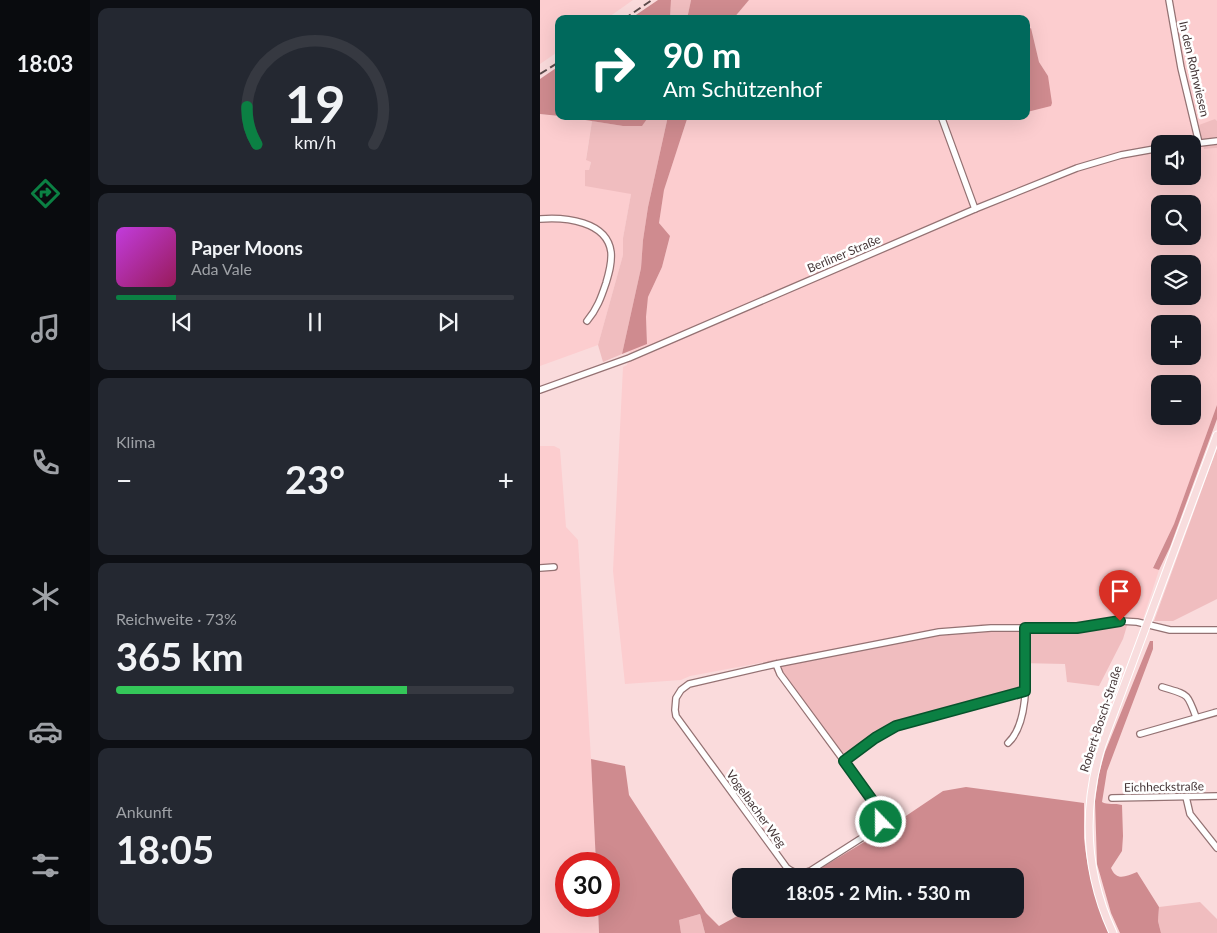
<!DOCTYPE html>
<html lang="de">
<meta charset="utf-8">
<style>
:root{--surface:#171b24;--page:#242831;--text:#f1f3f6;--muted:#9ea1a6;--line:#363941;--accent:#0b8043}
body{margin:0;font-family:Lato,sans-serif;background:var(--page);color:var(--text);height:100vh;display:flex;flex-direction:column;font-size:19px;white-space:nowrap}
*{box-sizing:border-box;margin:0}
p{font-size:16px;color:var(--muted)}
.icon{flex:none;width:28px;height:28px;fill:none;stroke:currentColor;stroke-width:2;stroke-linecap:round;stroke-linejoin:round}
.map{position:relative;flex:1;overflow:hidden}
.drawer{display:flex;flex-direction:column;gap:8px;padding:8px;background:#0d0f14;width:450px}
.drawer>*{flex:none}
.top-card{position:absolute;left:15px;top:15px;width:475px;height:105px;border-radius:10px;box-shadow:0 5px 20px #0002;background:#00695c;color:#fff;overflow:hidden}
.fabs{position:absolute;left:611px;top:135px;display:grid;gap:10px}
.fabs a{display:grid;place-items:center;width:50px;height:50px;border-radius:10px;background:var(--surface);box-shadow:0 5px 20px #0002;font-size:25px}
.speed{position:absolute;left:15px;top:852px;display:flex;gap:10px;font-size:25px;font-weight:700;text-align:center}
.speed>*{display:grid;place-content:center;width:65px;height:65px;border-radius:50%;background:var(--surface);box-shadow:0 5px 20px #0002;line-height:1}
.speed .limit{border:8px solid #d22;background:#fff;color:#111}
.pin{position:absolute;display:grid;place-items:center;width:42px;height:42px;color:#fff;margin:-51px -21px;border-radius:50% 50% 50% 0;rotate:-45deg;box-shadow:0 0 5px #0007}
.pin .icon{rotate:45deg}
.me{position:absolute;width:55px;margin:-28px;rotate:338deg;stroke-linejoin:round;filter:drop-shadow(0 0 4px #0008)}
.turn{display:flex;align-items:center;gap:18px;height:105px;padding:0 25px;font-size:22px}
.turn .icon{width:65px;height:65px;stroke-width:2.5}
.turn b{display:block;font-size:35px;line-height:42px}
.big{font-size:38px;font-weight:700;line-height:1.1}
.drawer .tile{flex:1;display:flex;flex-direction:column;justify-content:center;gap:8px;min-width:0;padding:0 18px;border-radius:10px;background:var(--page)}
.drawer .dial{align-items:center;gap:0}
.dial svg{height:130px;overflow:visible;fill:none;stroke:var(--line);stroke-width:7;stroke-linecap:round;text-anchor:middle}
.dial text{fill:var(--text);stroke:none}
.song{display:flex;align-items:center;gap:15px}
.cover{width:60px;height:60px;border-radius:8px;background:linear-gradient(135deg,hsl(290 70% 55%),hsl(330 70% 35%))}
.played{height:5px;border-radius:2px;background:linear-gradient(90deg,var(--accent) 15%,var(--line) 15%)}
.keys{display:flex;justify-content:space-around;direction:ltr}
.heat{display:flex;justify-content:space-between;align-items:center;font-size:28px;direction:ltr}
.charge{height:8px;border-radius:4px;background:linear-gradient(90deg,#34c759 73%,var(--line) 0)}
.trip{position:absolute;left:192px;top:868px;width:292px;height:50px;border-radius:10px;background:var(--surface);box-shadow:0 5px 20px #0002;font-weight:700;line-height:50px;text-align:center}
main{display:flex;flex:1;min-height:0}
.dock{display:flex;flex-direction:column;width:90px;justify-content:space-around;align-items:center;background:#090b0e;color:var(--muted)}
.dock .icon{width:35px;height:35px}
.dock .on{color:var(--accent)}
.dock b{font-size:22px;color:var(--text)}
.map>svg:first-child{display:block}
</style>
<main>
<nav class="dock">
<b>18:03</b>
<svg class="icon on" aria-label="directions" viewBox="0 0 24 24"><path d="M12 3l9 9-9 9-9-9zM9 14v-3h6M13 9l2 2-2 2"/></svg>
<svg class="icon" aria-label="music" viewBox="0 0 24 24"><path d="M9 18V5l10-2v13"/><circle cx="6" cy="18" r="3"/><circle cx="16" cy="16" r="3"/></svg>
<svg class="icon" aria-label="phone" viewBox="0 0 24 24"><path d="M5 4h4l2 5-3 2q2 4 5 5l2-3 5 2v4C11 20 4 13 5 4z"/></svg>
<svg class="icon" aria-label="climate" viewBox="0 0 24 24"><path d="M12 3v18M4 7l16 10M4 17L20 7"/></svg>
<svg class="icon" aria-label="car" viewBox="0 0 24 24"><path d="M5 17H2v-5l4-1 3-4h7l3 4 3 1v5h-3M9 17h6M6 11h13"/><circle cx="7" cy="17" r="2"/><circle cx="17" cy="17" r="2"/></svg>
<svg class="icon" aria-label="filters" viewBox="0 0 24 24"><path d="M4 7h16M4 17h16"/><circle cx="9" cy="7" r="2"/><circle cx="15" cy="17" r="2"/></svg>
</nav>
<section class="drawer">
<div class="tile dial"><svg viewBox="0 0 100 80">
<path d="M14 69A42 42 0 1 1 86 69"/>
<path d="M14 69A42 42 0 0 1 8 46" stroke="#0b8043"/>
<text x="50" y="56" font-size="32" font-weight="700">19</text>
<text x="50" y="72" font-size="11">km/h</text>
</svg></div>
<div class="tile">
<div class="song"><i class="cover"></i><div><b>Paper Moons</b><p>Ada Vale</p></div></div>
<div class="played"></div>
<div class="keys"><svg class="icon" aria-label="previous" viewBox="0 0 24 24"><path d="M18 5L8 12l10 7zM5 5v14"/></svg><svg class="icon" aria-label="pause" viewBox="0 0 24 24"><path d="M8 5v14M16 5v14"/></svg><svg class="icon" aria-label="next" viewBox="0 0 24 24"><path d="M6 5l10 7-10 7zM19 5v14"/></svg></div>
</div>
<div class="tile"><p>Klima</p>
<div class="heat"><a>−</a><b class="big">23°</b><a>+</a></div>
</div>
<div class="tile"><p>Reichweite · 73%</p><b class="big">365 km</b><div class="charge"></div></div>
<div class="tile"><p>Ankunft</p><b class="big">18:05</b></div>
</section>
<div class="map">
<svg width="677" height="933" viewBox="0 0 677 933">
<rect width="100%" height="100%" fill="#fadbdc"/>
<g fill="#fccdcf" fill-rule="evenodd">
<path d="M0,0H93L66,19H19V51L0,64Z"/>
<path d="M209,0H677V121L675,119L664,149L677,148V405L634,524L613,567L619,570L603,619H580L548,625L443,624L409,628L150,676L141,680L85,684L73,571L83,367L87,365L90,350L107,343L106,317L108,297L122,267L130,237L119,223L124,190L148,116H405L407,121L421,116H486V111L508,76L499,62L491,28L486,31V19H193ZM620,144H652V176H620ZM620,204H652V236H620ZM620,264H652V296H620ZM620,324H652V356H620ZM620,384H652V416H620Z"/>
<path d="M0,114L52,121L46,159L51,161L49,170H45L91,194L83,238V255L58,345L0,366Z"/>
<path d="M0,446H14L20,449L26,527L38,540L51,759L56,864H26V906H58L59,933H0Z"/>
</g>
<g fill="#f0bdbf">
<path d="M131,0H151L147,19H130Z"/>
<path d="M109,116H128L108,207L103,240L101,268L82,354L63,362L58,345L83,255V238L91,194L45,186V170H49L51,162L46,160L52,121L83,126Z"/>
<path d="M675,119L677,121V148L664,149L659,125Z"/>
<path d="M677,448V599L633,621H614Z"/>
<path d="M589,619L583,639L559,686L527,682L525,664L479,663L480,689L352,724L331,737L300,762L227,661L409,628L443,624L548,625Z"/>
<path d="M660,902L677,919V933H621L618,921L619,907Z"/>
<path d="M160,914L165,933H141L139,920Z"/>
</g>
<g fill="#cf8b8f">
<path d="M118,0H131L130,19H90Z"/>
<path d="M151,0H209L193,19H147Z"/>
<path d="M491,28L499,62L508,76L512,103L511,106L487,112L486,31Z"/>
<path d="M19,66V116L0,114V79Z"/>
<path d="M20,116H109L102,126H83Z"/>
<path d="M128,116H148L124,190L119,223L130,236L122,267L108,297L106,317L107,344L82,354L101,268L103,240L108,207Z"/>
<path d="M677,405V419L630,547L619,570L613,568L634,524Z"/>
<path d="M610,641H613V649L567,771L562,802C567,805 575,803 582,805L583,836L582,851L571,868C577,882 586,876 597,872L619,907L618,921L621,933H580L571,913L557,864L555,801L559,774L565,752Z"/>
<path d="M51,759L85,766L89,795L166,913L179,926L210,909H476V876H268L354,824L403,791L426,787L544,803C544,815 544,827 544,838C547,871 556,903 570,933H165L160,914L139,920L141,933H59L58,906H69V864H56Z"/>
</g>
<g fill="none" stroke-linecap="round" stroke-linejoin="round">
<g stroke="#947273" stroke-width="8">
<g id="minor">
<path d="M629,0L641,68L659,143"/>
<path d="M401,116L435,209"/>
<path d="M652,144L677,141"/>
<path d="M0,219C25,217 67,221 71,252C72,263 69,273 66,283C61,298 57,309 47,321"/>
<path d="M0,390L89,358L435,209L537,168L581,155L620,148"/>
<path d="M0,568L14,567"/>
<path d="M236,664L240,674L338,807C345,817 341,825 331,832L270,871C261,875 255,874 247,868L136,716L135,710L136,698L141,690L149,684L236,664L399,632L451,628H537L580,621L597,622L630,630H677"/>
<path d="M622,687C648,695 647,692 656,717"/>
<path d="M600,734L677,712"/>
<path d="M468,743C492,721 485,660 485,628"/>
<path d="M304,761L335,738L356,726L485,691"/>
<path d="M646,797L650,814L677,848"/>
<path d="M572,798L677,796"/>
</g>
</g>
<g stroke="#fff" stroke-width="9">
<path id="major" d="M573,933C545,872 542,809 562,745L677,435"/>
</g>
<use href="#minor" stroke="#fff" stroke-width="5.5"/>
<use href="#major" stroke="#f8ddde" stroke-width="7"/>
<g stroke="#5c4b4c" stroke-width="2" stroke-dasharray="8 4" stroke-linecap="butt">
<path d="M84,19L112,0"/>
<path d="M0,74L19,62"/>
</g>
</g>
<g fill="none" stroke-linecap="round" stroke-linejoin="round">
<g stroke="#07532c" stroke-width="12">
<path id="route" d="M341,822L340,811L304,761L335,738L356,726L485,691V628H537L580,621"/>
</g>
<use href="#route" stroke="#0b8043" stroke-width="9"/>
</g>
<g text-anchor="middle" stroke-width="5" stroke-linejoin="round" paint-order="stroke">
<g font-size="12" fill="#453637" stroke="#fff">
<text transform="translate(654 69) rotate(77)" y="4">In den Rohrwiesen</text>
<text transform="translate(304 254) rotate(-23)" y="4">Berliner Straße</text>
<text transform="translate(561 719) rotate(-72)" y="4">Robert-Bosch-Straße</text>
<text transform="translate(624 787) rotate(-1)" y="4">Eichheckstraße</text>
<text transform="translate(216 809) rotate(54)" y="4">Vogelbacher Weg</text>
</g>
</g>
</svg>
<div class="fabs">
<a><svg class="icon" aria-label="sound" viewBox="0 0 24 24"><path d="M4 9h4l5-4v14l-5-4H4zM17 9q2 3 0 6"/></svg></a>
<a><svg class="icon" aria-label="search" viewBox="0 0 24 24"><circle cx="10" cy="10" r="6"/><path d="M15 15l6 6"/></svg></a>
<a><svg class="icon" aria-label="layers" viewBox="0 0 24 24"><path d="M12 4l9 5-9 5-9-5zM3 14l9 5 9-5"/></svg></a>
<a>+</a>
<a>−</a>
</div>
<div class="speed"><div class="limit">30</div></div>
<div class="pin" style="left:580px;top:621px;background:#d93025"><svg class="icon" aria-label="arrive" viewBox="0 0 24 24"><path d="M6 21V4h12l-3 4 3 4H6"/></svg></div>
<svg class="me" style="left:341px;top:822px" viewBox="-20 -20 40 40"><circle r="17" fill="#0b8043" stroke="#fff" stroke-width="3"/><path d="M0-11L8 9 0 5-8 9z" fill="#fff"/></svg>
<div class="trip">18:05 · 2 Min. · 530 m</div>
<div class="top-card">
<div class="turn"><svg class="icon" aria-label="right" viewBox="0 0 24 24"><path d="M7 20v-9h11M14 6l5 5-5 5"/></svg><div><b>90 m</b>Am Schützenhof</div></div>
</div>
</div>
</main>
